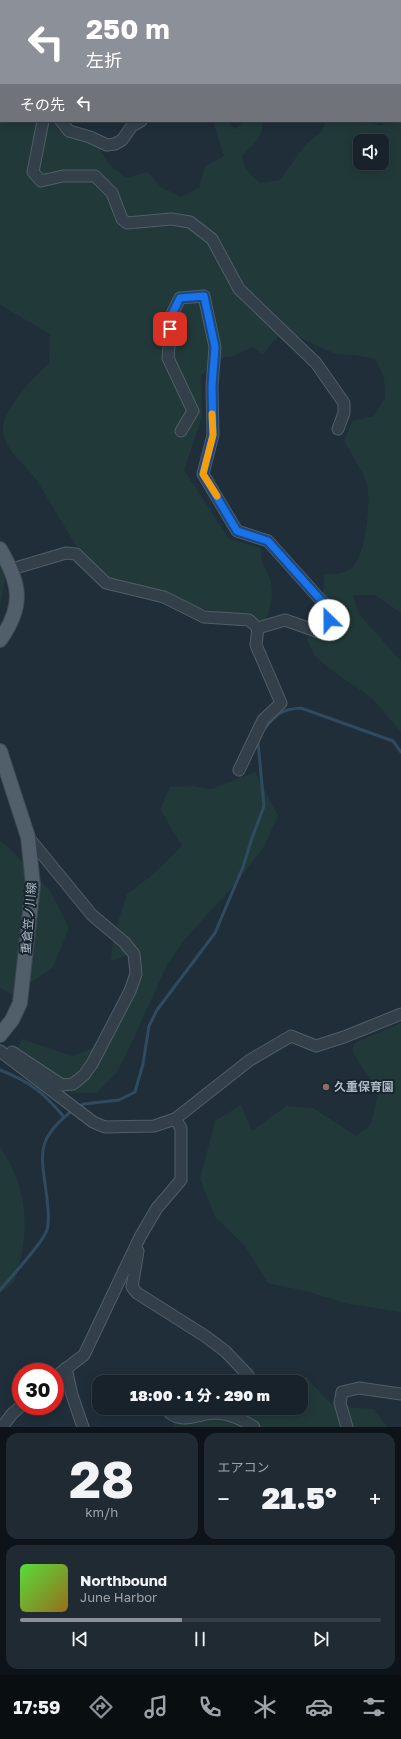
<!DOCTYPE html>
<html lang="ja">
<meta charset="utf-8">
<style>
:root{--surface:#17222b;--page:#202a33;--text:#f1f3f6;--muted:#9ea4a9;--line:#363f47;--accent:#8c9099}
body{margin:0;font-family:"Golos Text","Noto Sans JP",sans-serif;background:var(--page);color:var(--text);height:100vh;display:flex;flex-direction:column;font-size:15px;white-space:nowrap}
*{box-sizing:border-box;margin:0}
p{font-size:13px;color:var(--muted)}
.icon{flex:none;width:22px;height:22px;fill:none;stroke:currentColor;stroke-width:2;stroke-linecap:round;stroke-linejoin:round}
.map{position:relative;height:1427px;overflow:hidden}
.details{display:flex;flex-direction:column;gap:6px;padding:6px;background:#0d1318;flex:1}
.details>*{flex:none}
.top-card{position:absolute;left:0px;top:0px;width:401px;height:122px;box-shadow:0 2px 10px #0003,0 0 0 1px var(--line);background:#8c9099;color:#fff;overflow:hidden}
.fabs{position:absolute;left:353px;top:134px;display:grid;gap:8px}
.fabs a{display:grid;place-items:center;width:36px;height:36px;border-radius:8px;background:var(--surface);box-shadow:0 2px 10px #0003,0 0 0 1px var(--line);font-size:20px}
.speed{position:absolute;left:12px;top:1363px;display:flex;gap:8px;font-size:20px;font-weight:700;text-align:center}
.speed>*{display:grid;place-content:center;width:52px;height:52px;border-radius:50%;background:var(--surface);box-shadow:0 2px 10px #0003,0 0 0 1px var(--line);line-height:1}
.speed .limit{border:6px solid #d22;background:#fff;color:#111}
.pin{position:absolute;display:grid;place-items:center;width:34px;height:34px;color:#fff;margin:-17px;border-radius:8px;box-shadow:0 2px 6px #0006}
.me{position:absolute;width:44px;margin:-22px;rotate:337deg;stroke-linejoin:round;filter:drop-shadow(0 0 3px #0008)}
.turn{display:flex;align-items:center;gap:14px;height:84px;padding:0 20px;font-size:18px}
.turn .icon{width:52px;height:52px;stroke-width:2.5}
.turn b{display:block;font-size:28px;line-height:34px}
.then{display:flex;align-items:center;height:38px;padding:0 20px;background:#0003;gap:8px;font-size:15px}
.big{font-size:30px;font-weight:800;line-height:1.1}
.details .widget{flex:1;display:flex;flex-direction:column;justify-content:center;gap:6px;min-width:0;padding:0 14px;border-radius:12px;background:var(--page)}
.details .dial{align-items:center;gap:0}
.dial b{font-size:52px;line-height:1}
.song{display:flex;align-items:center;gap:12px}
.cover{width:48px;height:48px;border-radius:6px;background:linear-gradient(135deg,hsl(110 70% 55%),hsl(40 70% 35%))}
.played{height:4px;border-radius:2px;background:linear-gradient(90deg,var(--accent) 45%,var(--line) 45%)}
.keys{display:flex;justify-content:space-around;direction:ltr}
.heat{display:flex;justify-content:space-between;align-items:center;font-size:22px;direction:ltr}
.details .tiles{flex:1;display:grid;gap:6px;grid-template-columns:1fr 1fr}
.widget:last-child{grid-column:span 2}
.trip{position:absolute;left:92px;top:1375px;width:216px;height:40px;border-radius:12px;background:var(--surface);box-shadow:0 2px 10px #0003,0 0 0 1px var(--line);font-weight:800;line-height:40px;text-align:center}
.tab-bar{display:flex;height:64px;justify-content:space-around;align-items:center;background:#090e11;color:var(--muted)}
.tab-bar .icon{width:28px;height:28px}
.tab-bar .selected{color:var(--accent)}
.tab-bar b{font-size:18px;color:var(--text)}
.map>svg:first-child{display:block}
</style>
<div class="map">
<svg width="401" height="1427" viewBox="0 0 401 1427">
<rect width="100%" height="100%" fill="#1f2e39"/>
<g fill="#213a39" fill-rule="evenodd">
<path d="M0,0H113L1,1V121H64L57,129L78,136L98,146L109,164L126,178L147,172L161,187L181,197L199,187L205,166L224,156L213,121H228L235,129L245,121H262C264,137 253,145 242,155L245,168L259,183L280,180L305,145L322,131L326,121H366L381,126L385,121H400L401,92V613L375,595H353L359,614L401,661V732L372,698L334,672L315,656L307,639L322,620L324,574C334,574 346,574 353,567C366,554 371,501 367,484C364,473 350,452 344,441L352,421L374,416L385,398L384,377L375,359L356,355L335,354L297,336L276,338L263,355L252,347L234,356L225,357L201,375L202,417L184,470L229,539L261,548C260,562 264,565 269,577C275,592 271,605 266,620L246,625C238,621 229,616 221,613C208,608 195,608 182,605C161,599 124,588 106,577C79,561 55,507 37,481C26,465 6,452 3,432C0,411 34,377 49,363L50,334L0,305ZM360,141H382V163H360Z"/>
<path d="M0,564L5,580L0,606Z"/>
<path d="M255,772L278,816L263,848L237,882L184,940L167,965L125,1057L116,1073L97,1093C89,1092 78,1094 71,1092C52,1085 31,1063 17,1048L22,1039L72,1056L96,1047L131,994L135,952L111,961L113,937L127,894L150,877L182,846L160,809L170,787L193,786L211,789Z"/>
<path d="M0,841L8,847L50,891L69,928L53,967L13,995L0,988Z"/>
<path d="M401,1023V1312L349,1304L309,1292L268,1283L245,1246L215,1217L200,1179L215,1121L241,1105L252,1131L286,1106L313,1108L356,1136L371,1124L379,1089L363,1069L352,1050L355,1043Z"/>
<path d="M0,1147C24,1181 30,1221 20,1261C19,1266 18,1273 15,1279C13,1284 5,1289 0,1293Z"/>
<path d="M306,1377L333,1406L374,1409L387,1427H172L188,1408H301V1382H281Z"/>
</g>
<g fill="none" stroke-linecap="round" stroke-linejoin="round">
<g stroke="#304b60" stroke-width="3">
<path d="M264,729C276,715 281,709 301,708L393,741L401,752"/>
<path d="M0,1070C30,1082 43,1092 64,1117"/>
<path d="M77,1107L84,1104L119,1100L135,1092L143,1064L149,1026L157,1010L215,933L243,867L252,838L264,806L258,742"/>
<path d="M0,1290C10,1278 43,1243 47,1230C50,1219 48,1210 47,1199C42,1155 33,1141 73,1110"/>
</g>
<g stroke="#505e67" stroke-width="13">
<g id="minor">
<path d="M67,0V1"/>
<path d="M207,1V0"/>
<path d="M43,121L33,172L41,181L63,176H95L112,193L122,219L127,223L171,219L190,222L212,239L239,289L316,363L344,403V413L338,429"/>
<path d="M61,121L69,131L90,137L107,145L115,144L122,140L132,126L141,121"/>
<path d="M181,431L193,411L168,358L172,314L180,298L204,296L215,347L212,386L213,435L203,474L237,531L268,541L327,607L329,619L319,632L285,620L258,628"/>
<path d="M12,569L66,553L76,554L106,583L164,597L204,617L249,620L258,628L256,645L281,703L263,720L239,770"/>
<path d="M0,1051L93,1122L105,1127L154,1126L175,1119L250,1060L291,1036L316,1046L344,1037L401,1014"/>
<path d="M12,1052L62,1085L73,1084L84,1075L92,1064L130,991L136,974L134,954L124,942L92,915L28,837"/>
<path d="M138,1251L132,1287L137,1293L205,1336L225,1351L248,1375L250,1382"/>
<path d="M66,1368L72,1395L83,1427"/>
<path d="M55,1377L84,1355L140,1237L157,1208L181,1180V1128L175,1119"/>
<path d="M166,1408C178,1427 198,1413 216,1413C230,1414 242,1419 254,1427"/>
<path d="M2,1427L12,1414L21,1406"/>
<path d="M347,1427L340,1403L342,1392L359,1388L401,1394"/>
</g>
</g>
<g stroke="#3c4953" stroke-width="16">
<g id="major">
<path d="M0,549C20,583 25,605 0,640"/>
<path d="M0,751L28,837L33,885L20,1003L12,1020L0,1035"/>
</g>
</g>
<use href="#minor" stroke="#33404a" stroke-width="11"/>
<use href="#major" stroke="#515f6a" stroke-width="14"/>
</g>
<g fill="none" stroke-linecap="round" stroke-linejoin="round">
<g stroke="#114b97" stroke-width="10">
<path id="route" d="M170,329L172,314L180,298L204,296L215,347L212,386L213,435L203,474L237,531L268,541L327,607L329,620"/>
</g>
<use href="#route" stroke="#1a73e8" stroke-width="7"/>
<path stroke="#f59e0b" stroke-width="7" d="M212,414L213,435L203,474L217,496"/>
</g>
<circle fill="#8d6e63" stroke="#18252e" stroke-width="1.5" cx="326" cy="1087" r="4"/>
<g text-anchor="middle" stroke-width="4" stroke-linejoin="round" paint-order="stroke">
<g font-size="12" fill="#adbbc6" stroke="#18252e">
<text transform="translate(29 918) rotate(-85)" y="4">重倉笠ノ川線</text>
</g>
<g font-size="12" font-weight="bold" fill="#adbbc6" stroke="#18252e" text-anchor="start">
<text x="334" y="1091">久重保育園</text>
</g>
</g>
</svg>
<div class="fabs">
<a><svg class="icon" aria-label="sound" viewBox="0 0 24 24"><path d="M4 9h4l5-4v14l-5-4H4zM17 9q2 3 0 6"/></svg></a>
</div>
<div class="speed"><div class="limit">30</div></div>
<div class="pin" style="left:170px;top:329px;background:#d93025"><svg class="icon" aria-label="arrive" viewBox="0 0 24 24"><path d="M6 21V4h12l-3 4 3 4H6"/></svg></div>
<svg class="me" style="left:329px;top:620px" viewBox="-20 -20 40 40"><circle r="19" fill="#fff"/><path d="M0-13L10 11 0 6-10 11z" fill="#1a73e8"/></svg>
<div class="trip">18:00 · 1 分 · 290 m</div>
<div class="top-card">
<div class="turn"><svg class="icon" aria-label="left" viewBox="0 0 24 24"><path d="M17 20v-9H6M10 6l-5 5 5 5"/></svg><div><b>250 m</b>左折</div></div>
<div class="then">その先<svg class="icon" aria-label="left" viewBox="0 0 24 24"><path d="M17 20v-9H6M10 6l-5 5 5 5"/></svg></div>
</div>
</div>
<section class="details">
<div class="tiles">
<div class="widget dial"><b>28</b><p>km/h</p></div>
<div class="widget"><p>エアコン</p>
<div class="heat"><a>−</a><b class="big">21.5°</b><a>+</a></div>
</div>
<div class="widget">
<div class="song"><i class="cover"></i><div><b>Northbound</b><p>June Harbor</p></div></div>
<div class="played"></div>
<div class="keys"><svg class="icon" aria-label="previous" viewBox="0 0 24 24"><path d="M18 5L8 12l10 7zM5 5v14"/></svg><svg class="icon" aria-label="pause" viewBox="0 0 24 24"><path d="M8 5v14M16 5v14"/></svg><svg class="icon" aria-label="next" viewBox="0 0 24 24"><path d="M6 5l10 7-10 7zM19 5v14"/></svg></div>
</div>
</div>
</section>
<nav class="tab-bar">
<b>17:59</b>
<svg class="icon selected" aria-label="directions" viewBox="0 0 24 24"><path d="M12 3l9 9-9 9-9-9zM9 14v-3h6M13 9l2 2-2 2"/></svg>
<svg class="icon" aria-label="music" viewBox="0 0 24 24"><path d="M9 18V5l10-2v13"/><circle cx="6" cy="18" r="3"/><circle cx="16" cy="16" r="3"/></svg>
<svg class="icon" aria-label="phone" viewBox="0 0 24 24"><path d="M5 4h4l2 5-3 2q2 4 5 5l2-3 5 2v4C11 20 4 13 5 4z"/></svg>
<svg class="icon" aria-label="climate" viewBox="0 0 24 24"><path d="M12 3v18M4 7l16 10M4 17L20 7"/></svg>
<svg class="icon" aria-label="car" viewBox="0 0 24 24"><path d="M5 17H2v-5l4-1 3-4h7l3 4 3 1v5h-3M9 17h6M6 11h13"/><circle cx="7" cy="17" r="2"/><circle cx="17" cy="17" r="2"/></svg>
<svg class="icon" aria-label="filters" viewBox="0 0 24 24"><path d="M4 7h16M4 17h16"/><circle cx="9" cy="7" r="2"/><circle cx="15" cy="17" r="2"/></svg>
</nav>
